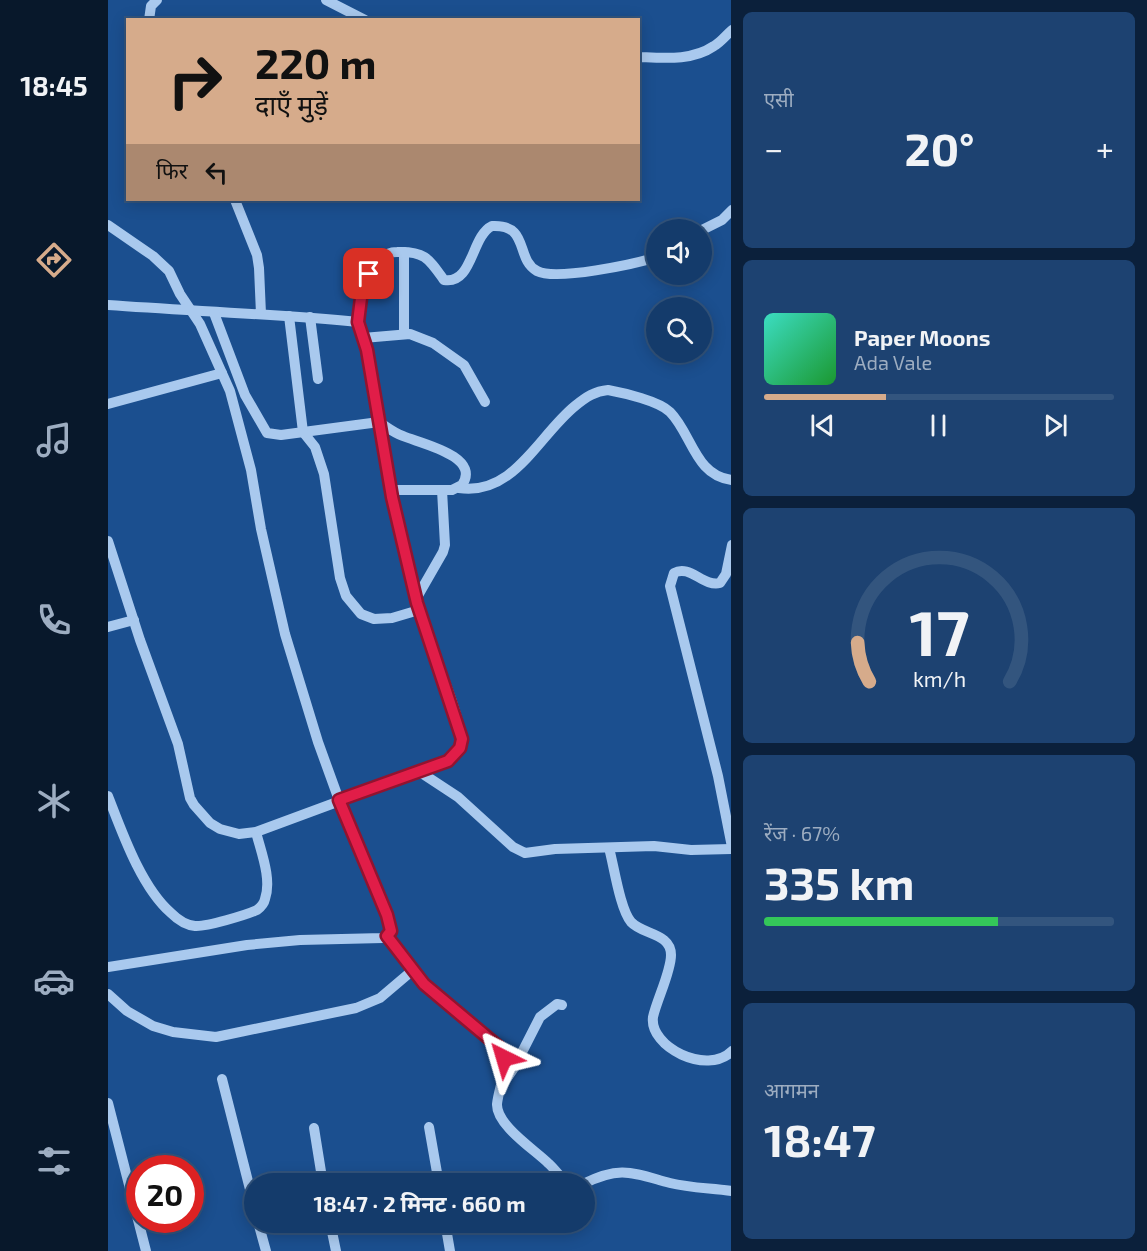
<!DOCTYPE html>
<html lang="hi">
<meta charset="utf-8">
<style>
:root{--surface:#143b6b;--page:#1d4271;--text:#f1f3f6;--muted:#9dadc1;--line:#33557e;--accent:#d6ab8b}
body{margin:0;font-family:"Exo 2","Noto Sans Devanagari",sans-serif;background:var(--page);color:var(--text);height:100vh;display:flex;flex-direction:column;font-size:22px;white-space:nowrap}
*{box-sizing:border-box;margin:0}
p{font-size:20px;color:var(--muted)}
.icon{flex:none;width:33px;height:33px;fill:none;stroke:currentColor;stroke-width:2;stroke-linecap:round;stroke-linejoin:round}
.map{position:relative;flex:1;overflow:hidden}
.side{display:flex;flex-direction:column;gap:12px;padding:12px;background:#0b203b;width:416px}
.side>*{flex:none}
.hud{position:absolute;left:18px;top:18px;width:514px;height:183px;border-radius:0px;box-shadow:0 3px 15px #0003,0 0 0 2px var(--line);background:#d6ab8b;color:#111;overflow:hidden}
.tools{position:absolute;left:538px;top:219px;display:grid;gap:12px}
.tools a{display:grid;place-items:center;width:66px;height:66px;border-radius:50%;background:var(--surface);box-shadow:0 3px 15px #0003,0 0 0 2px var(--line);font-size:30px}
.speed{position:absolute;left:18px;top:1155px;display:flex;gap:12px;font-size:30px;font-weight:700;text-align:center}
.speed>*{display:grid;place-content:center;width:78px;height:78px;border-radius:50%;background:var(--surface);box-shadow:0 3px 15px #0003,0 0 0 2px var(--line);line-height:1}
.speed .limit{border:9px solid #d22;background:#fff;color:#111}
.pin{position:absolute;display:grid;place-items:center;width:51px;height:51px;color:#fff;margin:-26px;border-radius:12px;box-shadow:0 3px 9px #0006}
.me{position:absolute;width:66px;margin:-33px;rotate:320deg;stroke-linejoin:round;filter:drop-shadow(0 0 4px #0008)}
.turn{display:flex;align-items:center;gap:21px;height:126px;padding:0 30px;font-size:27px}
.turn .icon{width:78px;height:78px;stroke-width:2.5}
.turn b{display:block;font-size:42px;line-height:51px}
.then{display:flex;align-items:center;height:57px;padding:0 30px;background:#0003;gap:12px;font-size:22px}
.big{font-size:45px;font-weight:700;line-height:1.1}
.side .widget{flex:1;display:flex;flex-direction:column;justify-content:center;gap:9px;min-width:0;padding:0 21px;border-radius:9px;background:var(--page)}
.side .dial{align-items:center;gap:0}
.dial svg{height:156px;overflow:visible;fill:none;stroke:var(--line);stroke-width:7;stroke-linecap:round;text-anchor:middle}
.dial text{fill:var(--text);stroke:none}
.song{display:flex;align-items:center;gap:18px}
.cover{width:72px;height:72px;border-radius:9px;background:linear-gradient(135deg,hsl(170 70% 55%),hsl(130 70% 35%))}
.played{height:6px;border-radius:3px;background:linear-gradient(90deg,var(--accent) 35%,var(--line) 35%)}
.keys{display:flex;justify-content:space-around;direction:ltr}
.heat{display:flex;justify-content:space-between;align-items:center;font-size:33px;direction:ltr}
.charge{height:9px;border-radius:4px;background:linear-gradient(90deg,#34c759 67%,var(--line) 0)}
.trip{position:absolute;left:136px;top:1173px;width:351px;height:60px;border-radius:30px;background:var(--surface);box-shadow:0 3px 15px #0003,0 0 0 2px var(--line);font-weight:700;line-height:60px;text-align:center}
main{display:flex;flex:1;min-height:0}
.tabs{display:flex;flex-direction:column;width:108px;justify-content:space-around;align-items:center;background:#08182b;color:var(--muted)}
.tabs .icon{width:42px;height:42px}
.tabs .current{color:var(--accent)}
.tabs b{font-size:27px;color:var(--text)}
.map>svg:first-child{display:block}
</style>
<main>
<nav class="tabs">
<b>18:45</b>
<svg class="icon current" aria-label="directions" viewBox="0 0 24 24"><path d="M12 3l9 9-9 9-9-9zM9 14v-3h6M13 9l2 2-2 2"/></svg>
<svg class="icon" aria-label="music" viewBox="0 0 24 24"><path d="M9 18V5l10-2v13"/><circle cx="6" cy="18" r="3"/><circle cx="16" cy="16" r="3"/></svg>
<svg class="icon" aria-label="phone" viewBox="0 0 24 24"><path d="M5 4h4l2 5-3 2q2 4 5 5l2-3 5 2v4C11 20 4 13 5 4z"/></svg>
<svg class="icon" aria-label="climate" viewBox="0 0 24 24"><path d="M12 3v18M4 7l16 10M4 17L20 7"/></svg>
<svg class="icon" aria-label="car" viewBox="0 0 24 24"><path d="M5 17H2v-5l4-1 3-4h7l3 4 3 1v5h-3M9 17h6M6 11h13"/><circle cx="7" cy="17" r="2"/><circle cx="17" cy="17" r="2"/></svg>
<svg class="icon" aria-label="filters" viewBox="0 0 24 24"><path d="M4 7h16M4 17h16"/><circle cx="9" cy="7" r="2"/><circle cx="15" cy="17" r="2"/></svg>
</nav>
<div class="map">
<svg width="624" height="1251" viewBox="0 0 624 1251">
<rect width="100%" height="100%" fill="#1b4f8f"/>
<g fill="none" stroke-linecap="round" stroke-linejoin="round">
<g stroke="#a9c9ee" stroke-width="10">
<path d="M218,0L257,20"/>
<path d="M41,20L43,6L49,0"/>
<path d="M531,57C556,58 584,61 606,46C613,42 618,35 624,30"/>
<path d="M127,200L149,255L151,268L153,314"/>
<path d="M0,225L45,256L61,271L72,294L92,324L122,391L143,470L153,529L177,634L210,742L231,800L279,915L282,927L281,934L275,938L192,940L139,945L0,967"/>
<path d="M594,230L614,220L624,210"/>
<path d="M296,252V334"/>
<path d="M0,305C83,311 167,314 250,322"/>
<path d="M106,313L137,395L159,433L173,435L271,422C279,427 286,433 295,436C311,443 374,456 354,485L344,490H283"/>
<path d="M181,316L195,432L207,447L216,474L232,578L238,596L253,614L266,619L284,618L311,610"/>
<path d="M202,317L210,379"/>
<path d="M255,338L302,334L325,343L356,365L377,402"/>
<path d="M0,404L114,373"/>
<path d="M351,488C406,496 430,436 467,406C478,397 487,391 500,390C516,393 551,401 562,412C584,434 587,476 624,480"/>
<path d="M0,541L32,640L70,744L82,798L86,805L102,823L112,829L131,834L148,832L340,761L352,748L354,739C345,692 321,648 308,601C288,530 277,456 264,383C262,371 261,359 258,347C256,339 251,329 250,321C249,299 262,252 289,252C317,251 321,259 336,280C365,285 363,236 384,226C422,224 407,259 429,271C448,281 527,264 549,257"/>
<path d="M624,545L618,574L612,583C595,587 582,564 566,573L562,586L610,776L624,847"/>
<path d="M308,599L335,552L337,545L334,490"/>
<path d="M0,627L26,620"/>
<path d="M312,772L350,797L405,847L417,853L447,849L546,846L583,850L624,849"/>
<path d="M0,796C14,832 33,887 63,913C69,919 77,925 87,926C98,927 138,915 149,910C153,907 156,904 157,899C164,879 153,852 148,832"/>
<path d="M501,848C506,866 512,909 523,922C535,935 563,933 563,955C563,972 549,999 545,1017C541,1047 599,1076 624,1051"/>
<path d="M279,936L316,983L393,1050C401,1068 391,1086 389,1104C388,1125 427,1150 440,1163C447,1169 452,1177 459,1184"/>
<path d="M0,994L19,1011L45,1026L65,1032L108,1037L248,1008L272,998L305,970"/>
<path d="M114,1079L147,1209"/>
<path d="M395,1084L406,1068L432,1017L449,1004L454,1005"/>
<path d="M0,1103L38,1251"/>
<path d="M321,1127L331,1184"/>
<path d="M206,1128L215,1184"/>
<path d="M475,1184C513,1165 525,1173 562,1183C582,1188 603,1188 624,1191"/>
<path d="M150,1222L158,1251"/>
<path d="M222,1222L228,1251"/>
<path d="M337,1222L342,1251"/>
</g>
</g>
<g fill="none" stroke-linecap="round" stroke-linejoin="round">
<g stroke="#92132f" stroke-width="15">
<path id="route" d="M261,274L253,298L250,322L259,350L284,497L309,603L354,739L352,748L340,761L231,800L279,915L283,931L279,936L316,984L391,1047L396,1058"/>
</g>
<use href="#route" stroke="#e11d48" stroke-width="10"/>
</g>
</svg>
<div class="tools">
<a><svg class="icon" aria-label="sound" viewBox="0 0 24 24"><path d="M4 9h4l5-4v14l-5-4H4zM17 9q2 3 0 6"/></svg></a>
<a><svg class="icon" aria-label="search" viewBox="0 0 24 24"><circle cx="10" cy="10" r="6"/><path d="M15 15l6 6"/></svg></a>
</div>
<div class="speed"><div class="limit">20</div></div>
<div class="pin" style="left:261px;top:274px;background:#d93025"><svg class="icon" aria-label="arrive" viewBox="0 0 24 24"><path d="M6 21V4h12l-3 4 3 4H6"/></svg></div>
<svg class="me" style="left:396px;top:1058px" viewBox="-20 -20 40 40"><path d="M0-17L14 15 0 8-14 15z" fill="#e11d48" stroke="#fff" stroke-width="4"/></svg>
<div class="trip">18:47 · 2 मिनट · 660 m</div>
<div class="hud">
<div class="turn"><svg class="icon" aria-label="right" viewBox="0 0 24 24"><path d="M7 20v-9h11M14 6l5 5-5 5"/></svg><div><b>220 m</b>दाएँ मुड़ें</div></div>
<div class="then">फिर<svg class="icon" aria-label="left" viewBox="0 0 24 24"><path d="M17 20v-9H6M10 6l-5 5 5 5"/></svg></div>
</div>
</div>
<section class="side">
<div class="widget"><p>एसी</p>
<div class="heat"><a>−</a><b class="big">20°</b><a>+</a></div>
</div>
<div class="widget">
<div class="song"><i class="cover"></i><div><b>Paper Moons</b><p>Ada Vale</p></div></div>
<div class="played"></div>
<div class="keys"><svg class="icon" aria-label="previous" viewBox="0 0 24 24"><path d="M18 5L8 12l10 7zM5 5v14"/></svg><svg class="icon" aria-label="pause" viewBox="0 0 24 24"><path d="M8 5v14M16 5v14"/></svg><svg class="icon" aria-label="next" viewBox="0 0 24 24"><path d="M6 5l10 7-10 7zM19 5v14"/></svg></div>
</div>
<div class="widget dial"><svg viewBox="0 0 100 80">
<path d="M14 69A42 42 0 1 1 86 69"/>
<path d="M14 69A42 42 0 0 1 8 49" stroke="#d6ab8b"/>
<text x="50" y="56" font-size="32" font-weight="700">17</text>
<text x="50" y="72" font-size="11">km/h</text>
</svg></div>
<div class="widget"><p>रेंज · 67%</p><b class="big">335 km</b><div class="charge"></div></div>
<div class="widget"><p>आगमन</p><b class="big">18:47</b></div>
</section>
</main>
